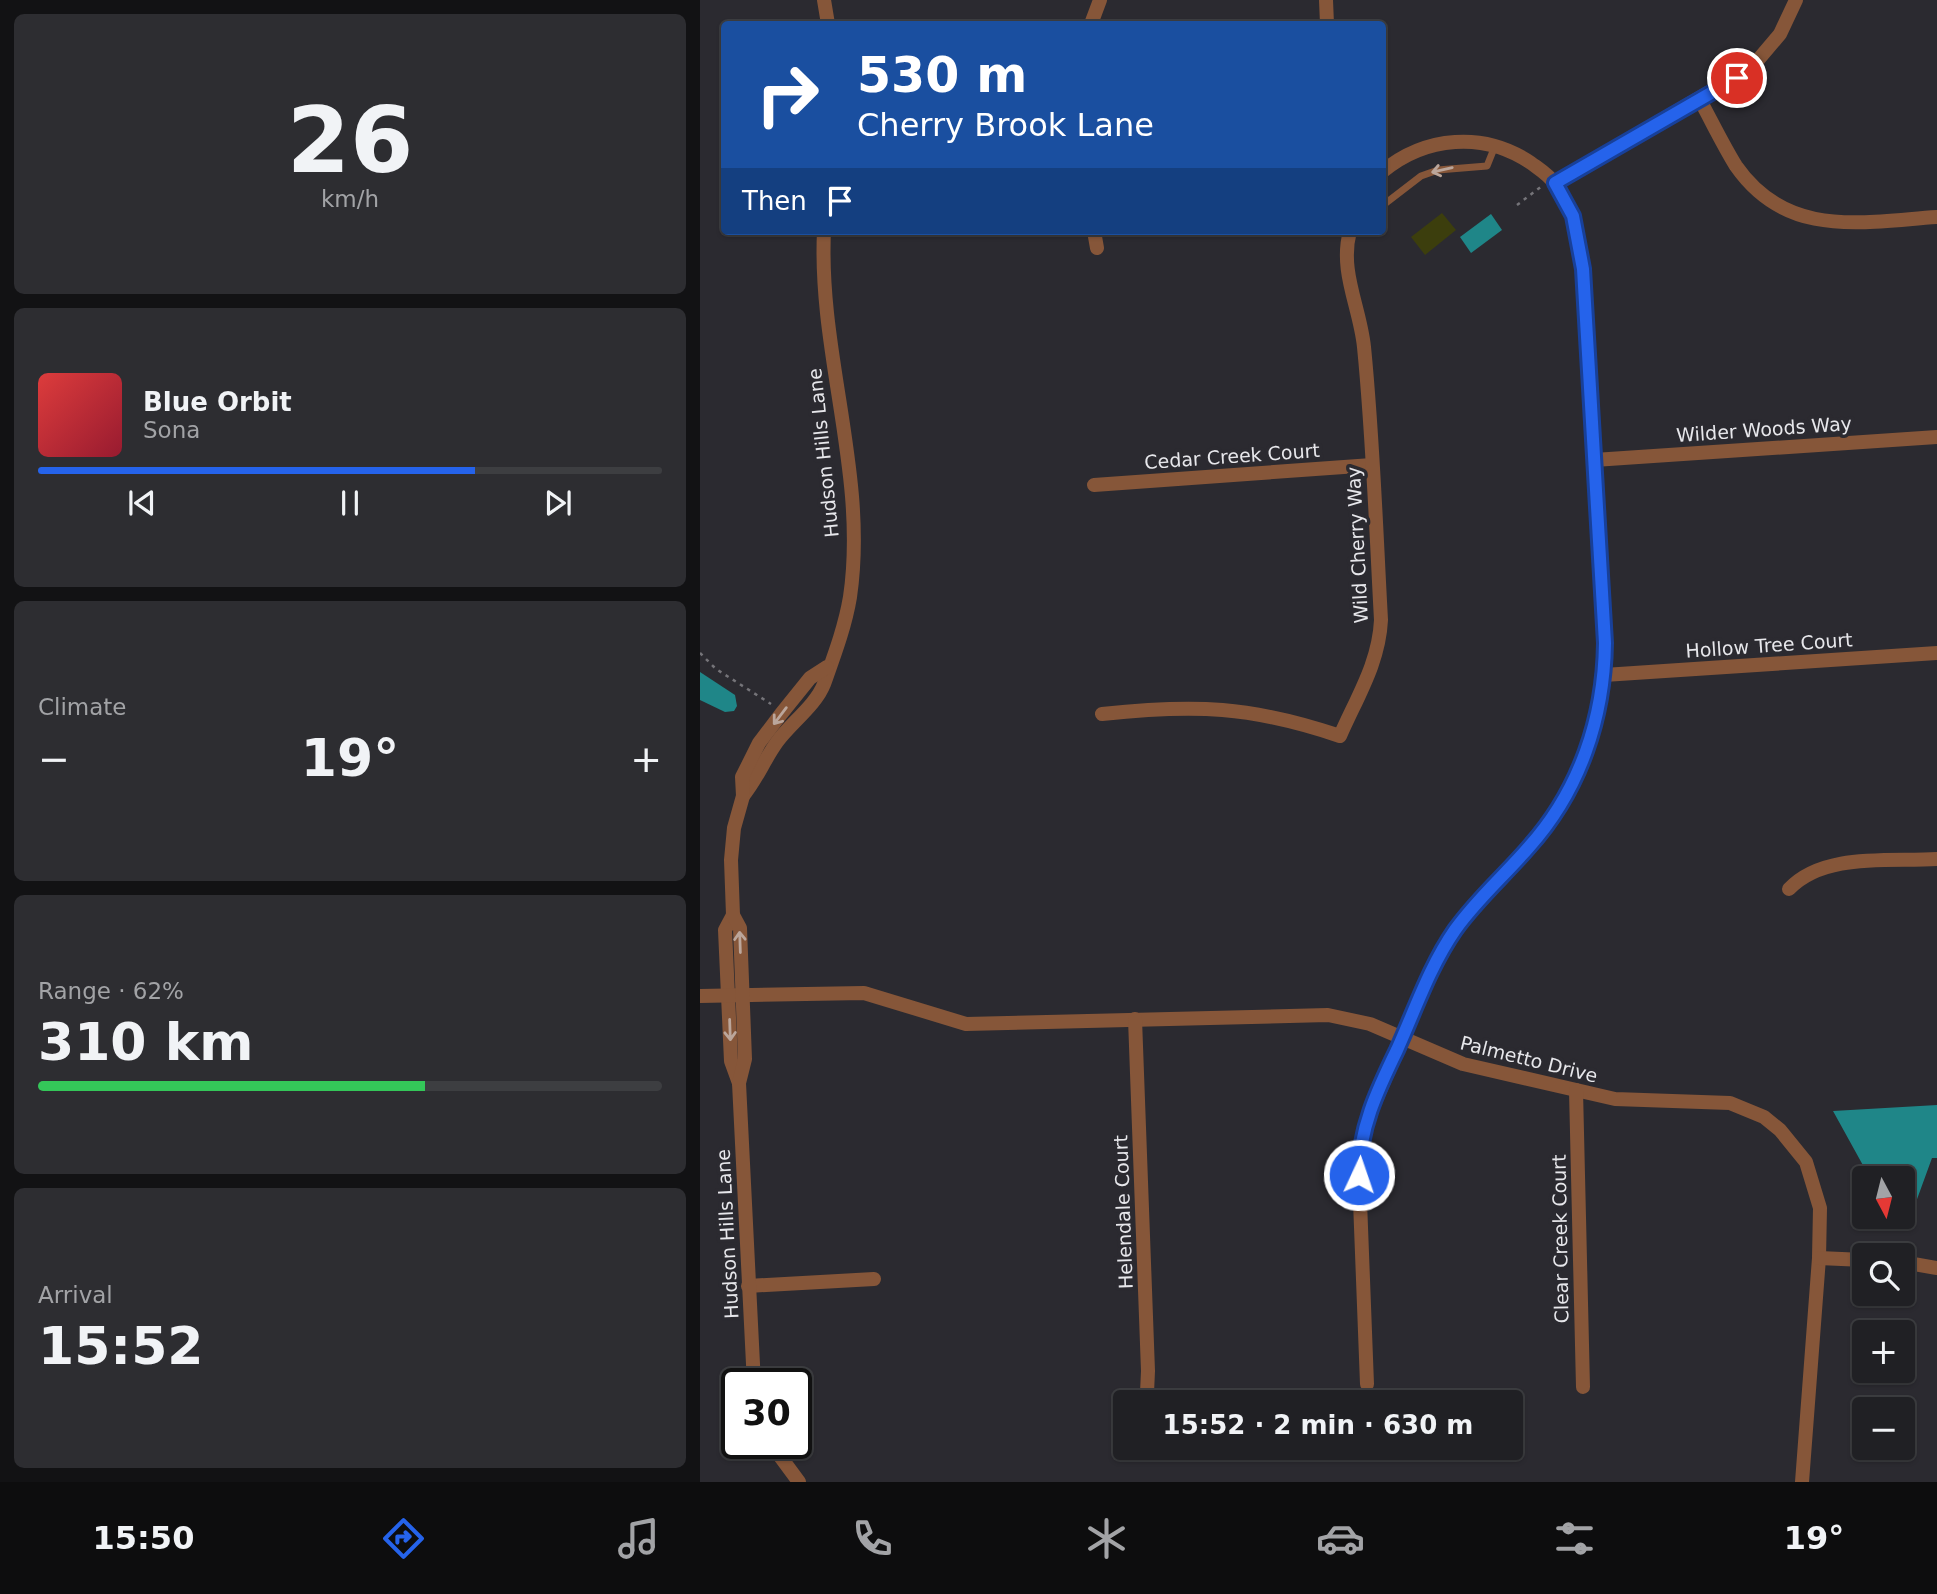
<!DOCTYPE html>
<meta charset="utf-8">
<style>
:root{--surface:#202024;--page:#2d2d31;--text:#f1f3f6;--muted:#a2a3a6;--line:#3d3e41;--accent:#2563eb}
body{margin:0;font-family:"DejaVu Sans",sans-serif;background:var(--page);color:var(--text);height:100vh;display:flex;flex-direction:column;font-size:26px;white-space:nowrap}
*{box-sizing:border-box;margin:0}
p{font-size:23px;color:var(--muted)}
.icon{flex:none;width:38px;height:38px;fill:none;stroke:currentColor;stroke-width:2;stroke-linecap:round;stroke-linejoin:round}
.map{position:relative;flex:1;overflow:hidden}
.details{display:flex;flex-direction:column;gap:14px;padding:14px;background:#121214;width:700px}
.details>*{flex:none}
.banner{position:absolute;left:21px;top:21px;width:665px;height:214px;border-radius:7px;box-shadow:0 2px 5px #0004,0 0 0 2px var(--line);background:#1a4fa0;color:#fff;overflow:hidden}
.needle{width:46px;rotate:173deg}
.buttons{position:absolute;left:1152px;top:1166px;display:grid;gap:14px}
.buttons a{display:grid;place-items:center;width:63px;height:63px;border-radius:7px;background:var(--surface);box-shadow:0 2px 5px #0004,0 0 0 2px var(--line);font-size:35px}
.speed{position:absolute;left:21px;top:1368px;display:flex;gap:14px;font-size:35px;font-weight:700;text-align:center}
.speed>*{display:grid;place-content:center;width:91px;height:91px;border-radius:50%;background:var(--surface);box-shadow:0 2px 5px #0004,0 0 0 2px var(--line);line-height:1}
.speed .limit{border:4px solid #111;border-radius:10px;background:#fff;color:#111}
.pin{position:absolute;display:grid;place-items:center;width:60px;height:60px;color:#fff;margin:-30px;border:4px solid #fff;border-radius:50%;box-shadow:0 2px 7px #0007}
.me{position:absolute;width:77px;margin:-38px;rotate:3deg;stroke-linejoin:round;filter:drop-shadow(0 0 5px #0008)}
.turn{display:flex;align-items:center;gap:24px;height:147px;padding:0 21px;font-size:32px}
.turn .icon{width:91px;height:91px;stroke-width:2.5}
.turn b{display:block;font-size:49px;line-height:60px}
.then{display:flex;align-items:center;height:66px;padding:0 21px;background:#0003;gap:14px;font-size:26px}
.big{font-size:52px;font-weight:700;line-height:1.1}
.details .tile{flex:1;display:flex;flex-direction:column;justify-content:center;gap:10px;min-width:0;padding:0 24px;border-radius:10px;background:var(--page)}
.details .dial{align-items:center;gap:0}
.dial b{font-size:91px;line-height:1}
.song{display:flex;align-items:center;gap:21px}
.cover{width:84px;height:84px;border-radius:10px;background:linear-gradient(135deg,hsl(0 70% 55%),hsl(350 70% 35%))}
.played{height:7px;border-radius:4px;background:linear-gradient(90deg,var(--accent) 70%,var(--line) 70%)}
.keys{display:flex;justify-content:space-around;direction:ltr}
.heat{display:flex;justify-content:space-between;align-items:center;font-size:38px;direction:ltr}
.charge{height:10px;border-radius:5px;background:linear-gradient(90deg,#34c759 62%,var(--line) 0)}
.trip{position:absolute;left:413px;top:1390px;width:410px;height:70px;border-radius:7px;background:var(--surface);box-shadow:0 2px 5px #0004,0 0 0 2px var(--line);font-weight:700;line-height:70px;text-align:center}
.tab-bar{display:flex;height:112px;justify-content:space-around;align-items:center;background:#0d0d0e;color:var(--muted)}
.tab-bar .icon{width:49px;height:49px}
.tab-bar .current{color:var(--accent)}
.tab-bar b{font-size:32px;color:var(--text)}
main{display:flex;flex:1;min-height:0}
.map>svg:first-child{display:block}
</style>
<main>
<section class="details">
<div class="tile dial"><b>26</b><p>km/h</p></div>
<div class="tile">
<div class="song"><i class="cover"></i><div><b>Blue Orbit</b><p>Sona</p></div></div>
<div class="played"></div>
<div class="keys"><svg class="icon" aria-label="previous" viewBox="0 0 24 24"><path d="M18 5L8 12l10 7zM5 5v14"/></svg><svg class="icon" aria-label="pause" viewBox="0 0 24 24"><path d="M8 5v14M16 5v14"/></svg><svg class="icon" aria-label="next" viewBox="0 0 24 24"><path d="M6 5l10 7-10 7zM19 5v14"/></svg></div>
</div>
<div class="tile"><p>Climate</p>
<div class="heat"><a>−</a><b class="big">19°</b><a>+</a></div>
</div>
<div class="tile"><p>Range · 62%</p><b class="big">310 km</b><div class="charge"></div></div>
<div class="tile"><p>Arrival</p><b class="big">15:52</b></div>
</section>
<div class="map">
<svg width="1237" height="1482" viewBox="0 0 1237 1482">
<rect width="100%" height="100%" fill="#2b2a30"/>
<path fill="#3c3e0d" d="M742,213L756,230L725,255L711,237Z"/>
<g fill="#1f8688">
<path d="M791,214L802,230L771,253L760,237Z"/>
<path d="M0,672L35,695L37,706L34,711L25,712L0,700Z"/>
<path d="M1237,1105V1158H1232L1216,1202L1202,1210V1178H1170L1133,1111Z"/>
</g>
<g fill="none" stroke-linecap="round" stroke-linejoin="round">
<g stroke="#757479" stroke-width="2.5" stroke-dasharray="3.5 5" stroke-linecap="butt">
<path d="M817,205L842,186"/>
<path d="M0,653L16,669L71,704"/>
</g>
<path stroke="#865639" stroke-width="7" d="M682,206L721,176L738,170L787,166L795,146"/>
<g stroke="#865639" stroke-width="14">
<path d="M124,0L128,24"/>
<path d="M626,0L627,24"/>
<path d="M391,24L400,0"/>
<path d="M1000,100C1012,122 1023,145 1036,166C1087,239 1161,222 1237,217"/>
<path d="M854,183L1052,67L1080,34L1096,0"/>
<path d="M394,231L397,248"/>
<path d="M894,460L1237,437"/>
<path d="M394,485L672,465"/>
<path d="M904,675L1237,653"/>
<path d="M402,714C495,704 551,706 640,736C657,697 679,663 681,620C676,529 673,437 664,347C660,307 639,271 650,231"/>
<path d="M43,796C57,779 64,760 77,742C90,724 116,705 124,684C134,656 145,627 150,597C168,475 118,353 124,231"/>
<path d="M1089,889C1124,852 1190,862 1237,859"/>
<path d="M33,915L25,930L31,1061L39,1083"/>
<path d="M0,996L164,993L266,1024L628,1015L670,1024L763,1064L915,1099L1030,1103L1064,1117L1080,1130L1106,1162L1120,1208L1119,1258L1102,1482"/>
<path d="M435,1019L448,1371L447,1393L443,1402"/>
<path d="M876,1090L883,1387"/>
<path d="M1119,1258L1164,1260"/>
<path d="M1202,1262L1237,1268"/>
<path d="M48,1286L174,1279"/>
<path d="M54,1384L39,1083L45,1059L40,928L33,915L31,860L34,828L43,796L42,777L59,743L81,714L110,678L127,667"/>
<path d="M667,1384L659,1175L665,1125L730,976L754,932L781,897L842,832L869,791L895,725L904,675L905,643L883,269C879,239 874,209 855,184C849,175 839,169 831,163C784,131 725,136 682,172"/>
<path d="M71,1444L99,1482"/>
</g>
</g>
<defs><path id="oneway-shaft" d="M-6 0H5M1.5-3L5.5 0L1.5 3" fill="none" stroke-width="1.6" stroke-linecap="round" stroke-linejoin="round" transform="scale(1.75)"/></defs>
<g stroke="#bba69b">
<use href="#oneway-shaft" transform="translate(742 170) rotate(167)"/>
<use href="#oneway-shaft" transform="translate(80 716) rotate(127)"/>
<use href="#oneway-shaft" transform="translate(40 942) rotate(-92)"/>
<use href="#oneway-shaft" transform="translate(30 1030) rotate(88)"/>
</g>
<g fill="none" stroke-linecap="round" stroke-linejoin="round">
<g stroke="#184099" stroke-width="18">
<path id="route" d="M659,1175C659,1129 677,1091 697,1050C715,1010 730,966 755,930C777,899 805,875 829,847C880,790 904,718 905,643L883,269L873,216L855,183L1037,78"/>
</g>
<use href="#route" stroke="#2563eb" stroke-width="12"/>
</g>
<g text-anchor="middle" stroke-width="7" stroke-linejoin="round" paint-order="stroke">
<g font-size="19" fill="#e7e7eb" stroke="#2b2a30">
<text transform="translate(1064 429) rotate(-4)" y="7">Wilder Woods Way</text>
<text transform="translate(123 453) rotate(-96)" y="7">Hudson Hills Lane</text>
<text transform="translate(532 456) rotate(-4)" y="7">Cedar Creek Court</text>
<text transform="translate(657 545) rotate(-93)" y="7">Wild Cherry Way</text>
<text transform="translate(1069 645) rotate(-4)" y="7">Hollow Tree Court</text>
<text transform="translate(829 1059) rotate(14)" y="7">Palmetto Drive</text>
<text transform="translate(423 1212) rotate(-92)" y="7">Helendale Court</text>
<text transform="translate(27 1234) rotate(-93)" y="7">Hudson Hills Lane</text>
<text transform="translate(860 1239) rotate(-91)" y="7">Clear Creek Court</text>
</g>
</g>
</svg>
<div class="buttons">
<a><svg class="needle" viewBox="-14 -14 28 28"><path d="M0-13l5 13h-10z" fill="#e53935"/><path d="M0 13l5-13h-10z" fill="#a2a3a6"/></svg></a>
<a><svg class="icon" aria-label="search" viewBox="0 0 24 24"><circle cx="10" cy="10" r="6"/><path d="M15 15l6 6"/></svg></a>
<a>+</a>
<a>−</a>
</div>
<div class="speed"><div class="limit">30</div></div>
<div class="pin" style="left:1037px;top:78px;background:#d93025"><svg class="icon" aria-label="arrive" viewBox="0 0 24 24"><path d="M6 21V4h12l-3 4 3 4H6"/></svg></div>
<svg class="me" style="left:659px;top:1175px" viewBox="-20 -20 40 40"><circle r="17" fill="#2563eb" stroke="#fff" stroke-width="3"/><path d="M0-11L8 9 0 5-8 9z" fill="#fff"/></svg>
<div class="trip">15:52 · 2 min · 630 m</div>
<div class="banner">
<div class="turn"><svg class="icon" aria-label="right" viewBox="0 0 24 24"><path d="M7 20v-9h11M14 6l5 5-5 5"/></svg><div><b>530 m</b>Cherry Brook Lane</div></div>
<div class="then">Then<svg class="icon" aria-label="arrive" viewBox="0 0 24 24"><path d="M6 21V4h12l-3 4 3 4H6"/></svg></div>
</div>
</div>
</main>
<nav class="tab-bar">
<b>15:50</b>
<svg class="icon current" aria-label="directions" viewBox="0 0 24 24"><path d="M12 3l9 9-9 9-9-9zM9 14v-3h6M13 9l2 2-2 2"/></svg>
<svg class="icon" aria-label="music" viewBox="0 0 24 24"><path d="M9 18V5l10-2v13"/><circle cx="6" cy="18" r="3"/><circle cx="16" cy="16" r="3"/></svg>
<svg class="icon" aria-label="phone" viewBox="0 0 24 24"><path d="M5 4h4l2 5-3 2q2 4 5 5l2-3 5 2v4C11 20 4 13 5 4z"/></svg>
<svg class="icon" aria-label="climate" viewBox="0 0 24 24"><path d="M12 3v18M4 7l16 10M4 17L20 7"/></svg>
<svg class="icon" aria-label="car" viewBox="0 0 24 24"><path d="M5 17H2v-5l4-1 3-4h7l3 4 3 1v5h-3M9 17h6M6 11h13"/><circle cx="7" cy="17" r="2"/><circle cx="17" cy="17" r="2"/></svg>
<svg class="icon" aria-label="filters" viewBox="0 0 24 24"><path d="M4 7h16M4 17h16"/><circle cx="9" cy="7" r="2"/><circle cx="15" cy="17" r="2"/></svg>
<b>19°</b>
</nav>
